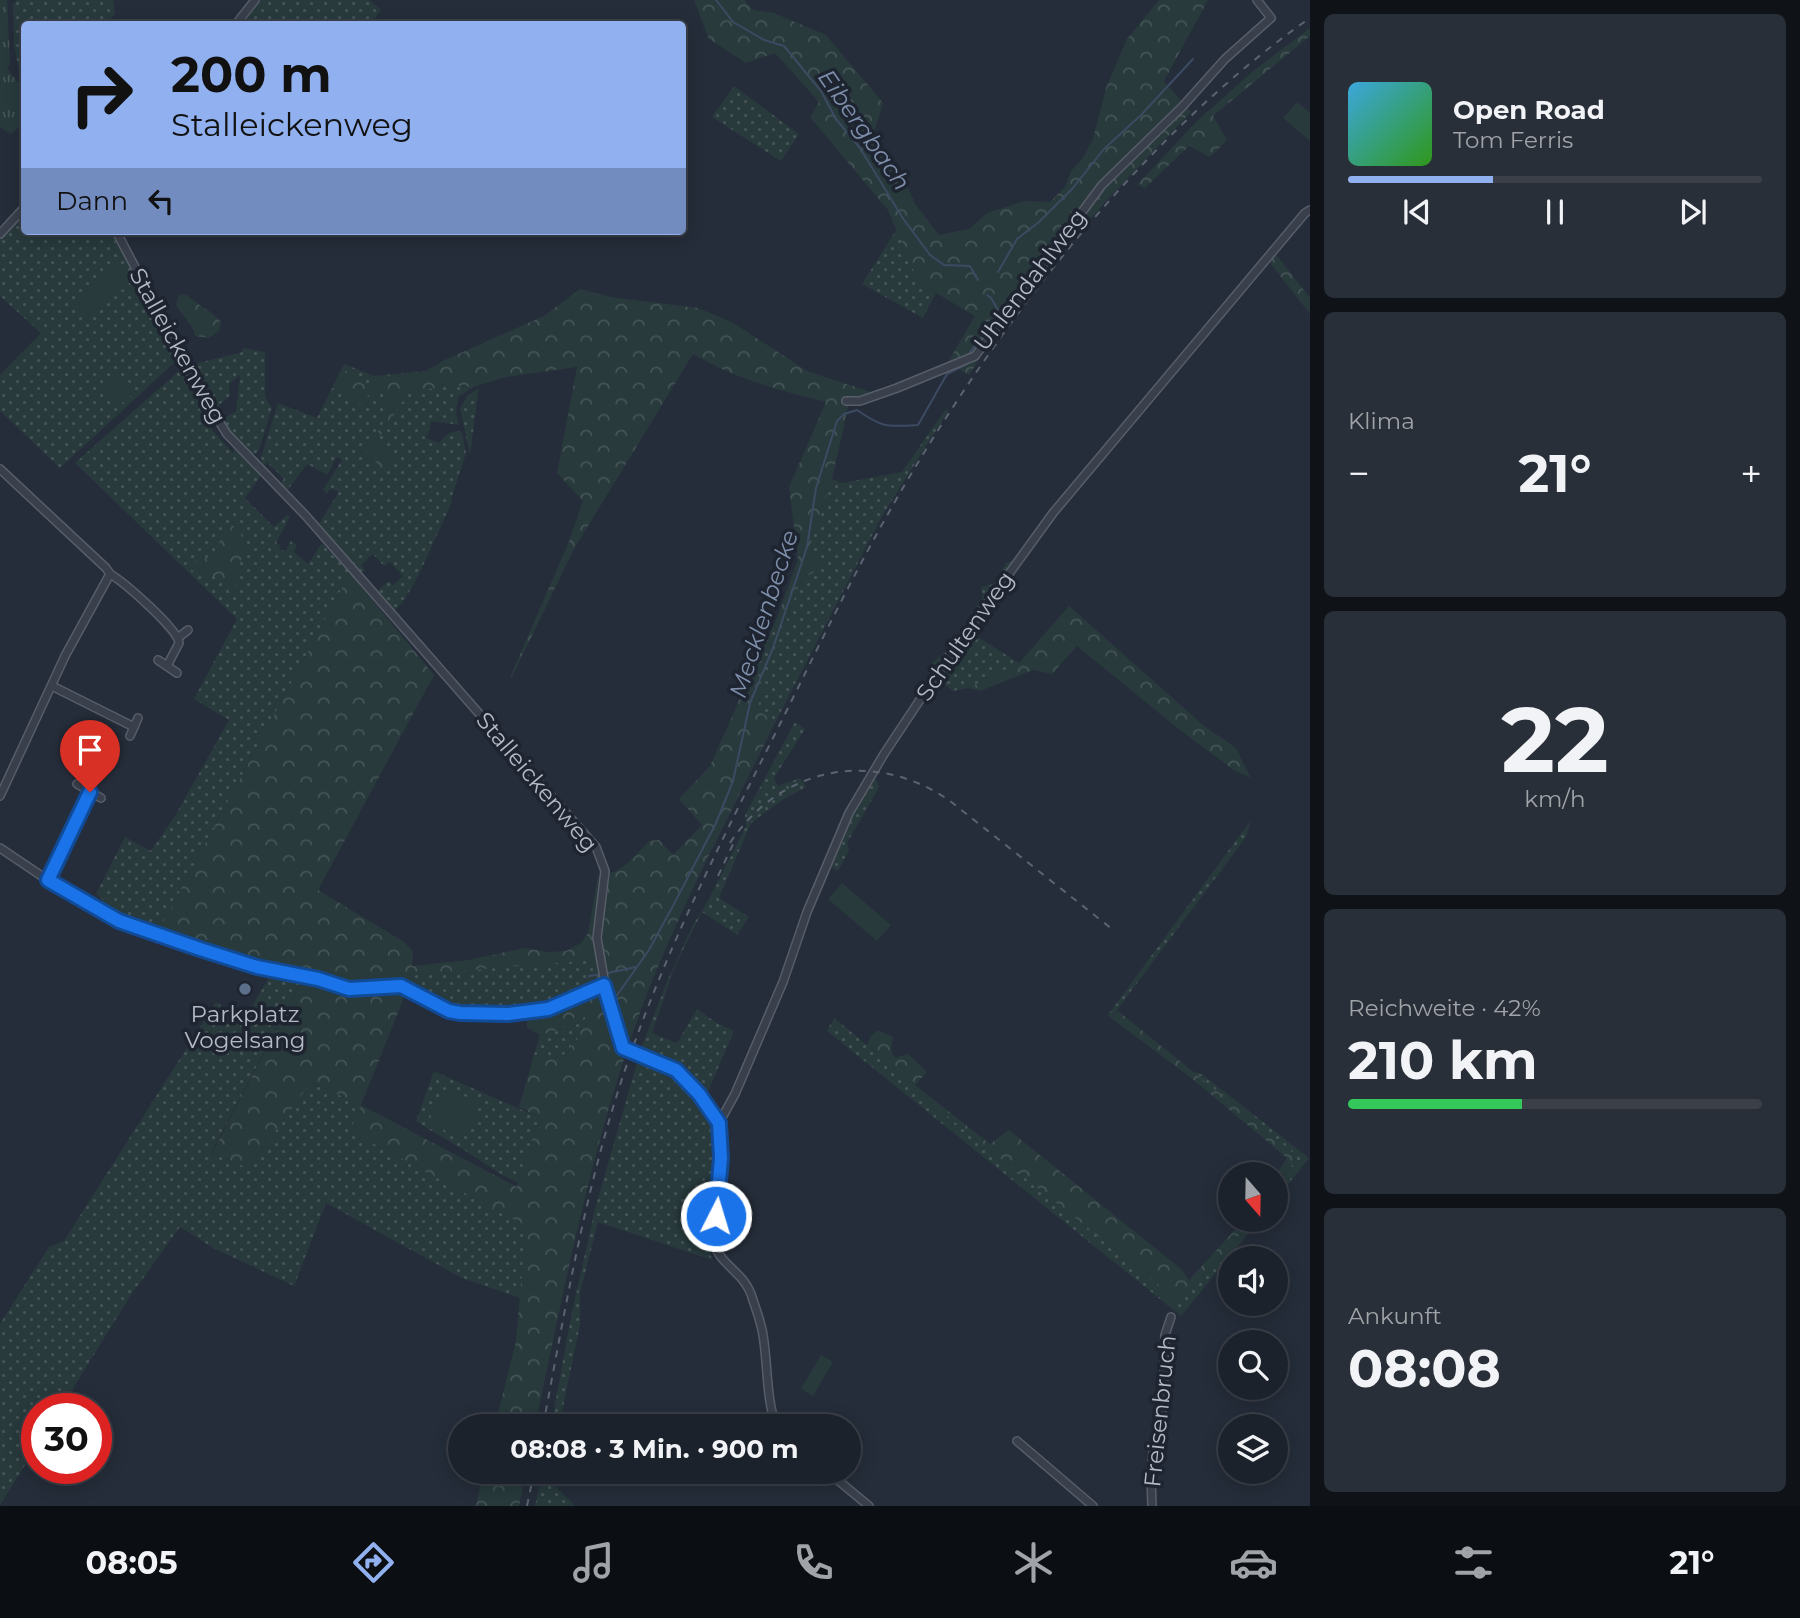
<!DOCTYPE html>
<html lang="de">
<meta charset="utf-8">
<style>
:root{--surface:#1c222c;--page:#292f38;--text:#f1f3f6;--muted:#a0a4a9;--line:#3a3f48;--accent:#90b0ef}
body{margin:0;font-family:Montserrat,sans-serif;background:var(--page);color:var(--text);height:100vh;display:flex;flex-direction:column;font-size:26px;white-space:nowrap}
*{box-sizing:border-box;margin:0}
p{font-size:23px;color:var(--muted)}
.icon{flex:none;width:38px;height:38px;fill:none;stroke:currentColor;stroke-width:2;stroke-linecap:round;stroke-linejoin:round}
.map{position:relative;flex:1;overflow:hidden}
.panel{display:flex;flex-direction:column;gap:14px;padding:14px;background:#0f1318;width:490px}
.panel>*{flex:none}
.hud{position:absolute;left:21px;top:21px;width:665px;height:214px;border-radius:7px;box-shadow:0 4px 18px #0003,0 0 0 2px var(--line);background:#90b0ef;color:#111;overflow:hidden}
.needle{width:46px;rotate:160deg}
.controls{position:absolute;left:1218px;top:1162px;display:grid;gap:14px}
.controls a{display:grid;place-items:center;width:70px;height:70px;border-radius:50%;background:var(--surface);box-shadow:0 4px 18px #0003,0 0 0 2px var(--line);font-size:35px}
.speed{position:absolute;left:21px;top:1393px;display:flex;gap:14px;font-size:35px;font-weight:700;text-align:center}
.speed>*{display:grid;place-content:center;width:91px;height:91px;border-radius:50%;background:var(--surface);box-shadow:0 4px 18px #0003,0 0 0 2px var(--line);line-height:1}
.speed .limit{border:10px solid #d22;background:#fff;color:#111}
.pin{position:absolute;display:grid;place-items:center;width:60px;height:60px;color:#fff;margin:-72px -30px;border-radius:50% 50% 50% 0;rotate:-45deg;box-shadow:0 0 7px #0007}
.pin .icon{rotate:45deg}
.me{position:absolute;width:77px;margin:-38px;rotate:5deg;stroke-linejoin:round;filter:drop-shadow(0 0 5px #0008)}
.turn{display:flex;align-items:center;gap:24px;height:147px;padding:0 35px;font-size:32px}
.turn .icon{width:91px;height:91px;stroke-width:2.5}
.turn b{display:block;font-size:49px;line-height:60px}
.then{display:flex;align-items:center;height:66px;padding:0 35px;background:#0003;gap:14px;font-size:26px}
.big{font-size:52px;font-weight:700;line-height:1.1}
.panel .tile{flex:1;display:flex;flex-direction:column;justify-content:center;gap:10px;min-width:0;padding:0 24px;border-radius:10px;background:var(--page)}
.panel .dial{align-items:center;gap:0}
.dial b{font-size:91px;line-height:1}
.song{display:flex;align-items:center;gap:21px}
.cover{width:84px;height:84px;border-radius:10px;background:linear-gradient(135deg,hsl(200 70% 55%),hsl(110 70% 35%))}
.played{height:7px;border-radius:4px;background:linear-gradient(90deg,var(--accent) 35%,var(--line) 35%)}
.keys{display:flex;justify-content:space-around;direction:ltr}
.heat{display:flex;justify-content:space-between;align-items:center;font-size:38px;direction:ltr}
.charge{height:10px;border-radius:5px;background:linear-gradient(90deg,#34c759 42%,var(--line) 0)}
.trip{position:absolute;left:448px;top:1414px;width:413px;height:70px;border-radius:35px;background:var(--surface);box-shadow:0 4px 18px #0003,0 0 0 2px var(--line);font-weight:700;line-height:70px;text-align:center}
.tabs{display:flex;height:112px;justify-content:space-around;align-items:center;background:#0b0e12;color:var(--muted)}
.tabs .icon{width:49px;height:49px}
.tabs .selected{color:var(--accent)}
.tabs b{font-size:32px;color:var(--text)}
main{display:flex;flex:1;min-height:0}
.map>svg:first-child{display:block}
</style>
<main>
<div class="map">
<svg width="1310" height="1506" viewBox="0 0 1310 1506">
<defs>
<pattern id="grass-dots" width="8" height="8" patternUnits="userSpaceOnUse" patternTransform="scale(1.75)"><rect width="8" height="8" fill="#283a3c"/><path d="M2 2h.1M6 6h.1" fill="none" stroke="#455457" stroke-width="1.8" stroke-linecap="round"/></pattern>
<pattern id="forest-crowns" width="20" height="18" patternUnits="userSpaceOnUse" patternTransform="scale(1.75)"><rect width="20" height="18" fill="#283a3c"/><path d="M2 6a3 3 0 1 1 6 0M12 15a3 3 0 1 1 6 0" fill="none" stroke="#455457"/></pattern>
<pattern id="park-tufts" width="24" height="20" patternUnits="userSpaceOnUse" patternTransform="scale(1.75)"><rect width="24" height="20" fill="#283a3c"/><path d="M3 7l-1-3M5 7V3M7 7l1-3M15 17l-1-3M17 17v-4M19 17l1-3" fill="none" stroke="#455457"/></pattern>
</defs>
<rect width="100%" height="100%" fill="#252d3a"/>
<g fill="url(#grass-dots)">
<path d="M17,0H113L115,14L105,24H24V82L21,81L14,45L13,4Z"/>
<path d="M261,0H369L381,10L371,24H242Z"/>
<path d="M734,86L799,134L781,161L712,117Z"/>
<path d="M24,213V231H113L176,361L60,468L0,411V375L41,333L0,296V239Z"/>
<path d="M897,229L919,283L936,293L923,318L862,284Z"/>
<path d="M243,348L265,352V397L272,408L259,450L255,454H250L221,420L236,411L240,375L229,384L230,396L219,405L225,413L219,418L191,365L242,352Z"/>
<path d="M447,359L438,384L473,387L458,397L456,413L459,425L431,421L428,436L424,437L439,443C447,435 450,430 462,432L466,453L451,499L453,500C442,522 412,598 396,609H392L376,592L389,581L393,585L403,576L390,562L384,566L373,554L361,565L365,570L360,574L353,565L354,563L318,525L339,492L331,489L327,493L323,490L342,460L337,457L327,475L307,464L287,491L280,484L284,479L267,462L263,466L261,457L278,403L317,418L344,364L374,376L426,371Z"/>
<path d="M180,370L196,394L212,430L233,453L235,447L260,472V477L245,498L274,527L287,515L290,516L276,543L281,546L279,549L285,551L291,541L297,545L294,552L308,564L322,543L350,573L158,932L126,920L101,908L103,900L96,894L125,837L151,851L175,816L229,720L194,699L237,619L75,463Z"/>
<path d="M479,388L478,393L470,455L460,408L467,396Z"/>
<path d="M945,410H949L882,516L775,723L758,711L762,680L753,669L775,623L786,622L801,580L822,561L810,546L832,479L842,483L902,472Z"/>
<path d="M1019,559L968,631L1019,663L968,688L953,691L935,677L932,663L946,651L983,597L981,587L994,584L1006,563Z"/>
<path d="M795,722L805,729L774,778L778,786L800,778L806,787L784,799L751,823L719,898L749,917L737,935L702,912L675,966L652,1033L677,1043L697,1009L715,1022L734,1031L706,1096L681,1072L640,1051L669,977L693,925L708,901L746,826L745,815Z"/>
<path d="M873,772L879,787L847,843L849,850L838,871L830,866Z"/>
<path d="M1251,820L1246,837L1111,1018L1108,1015Z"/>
<path d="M598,959L603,984L570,999L544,1006L487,1011L461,1008L410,983L413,975Z"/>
<path d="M272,972L302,980L211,1153L249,1168L310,1082L361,1105L351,1131L527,1226L520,1298L462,1278L326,1203L294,1286L215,1249L180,1227L129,1298L60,1409H37V1446L0,1505V1324L49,1247L64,1241L216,1002L244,1021Z"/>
<path d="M591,1002L578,1039L559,1060L534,1055L540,1035L561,1029Z"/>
<path d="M834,1018L895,1068L894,1073L1156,1282L1175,1305L1253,1220H1259L1181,1316L827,1031Z"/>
<path d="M637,1063L683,1081L715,1123L717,1171L708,1246L712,1260L598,1222L580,1293V1325L559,1426H551L571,1317L595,1209Z"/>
<path d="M434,1071L540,1118L517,1182C496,1173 479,1159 459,1147C445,1138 430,1131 416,1121Z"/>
<path d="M1192,1071L1203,1075L1309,1158L1276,1199V1189L1295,1161Z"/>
<path d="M543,1472H553L552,1483L575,1506H535Z"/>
</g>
<g fill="url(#forest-crowns)" fill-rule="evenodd">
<path d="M694,0H744L753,10L774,13L826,35L883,103L872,139L904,179L915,204L939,235L969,229L987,213L1024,201L1050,202L1065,187L1071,171L1082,159L1093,139L1106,88L1127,39L1159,0H1208L1164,81L1191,112C1112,195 1030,277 969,375L948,362L975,316L919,283L888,210L810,117L819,102L775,53L746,63L709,39Z"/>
<path d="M1310,28V36L1213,116L1227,140L1210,157L1189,146L1145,188L1137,185L1197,121L1252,72Z"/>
<path d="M1272,249L1310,298V314L1267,259Z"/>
<path d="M580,289L611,297L698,308L732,322L807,371L874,393L850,398L832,479L810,546L822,561L820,568L801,580L786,622L775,623L798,559L789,487L826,402C780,391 734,378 693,354L574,549L511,679V675L568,544L583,501L557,473L577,367L506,377L473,387L438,384L435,388L408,393L377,441V446L391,457L384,471L366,452C375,434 398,410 382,392L372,391L361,404L332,388L342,369L363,379L362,383L364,385L383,380L385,376L426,371L447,359L544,316Z"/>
<path d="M186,294C197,306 212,310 221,322L219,331L209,338L195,336C193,322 181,316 176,304L179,295Z"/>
<path d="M224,524L237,527C256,559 232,558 236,585L230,590L219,579L204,571L199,577L186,564L217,555Z"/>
<path d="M350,573L434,675L318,890L404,942L413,951L412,966L469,960L524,948L548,952L566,951L581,943L588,933L598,876C624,872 632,859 649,841L659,840L673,855L702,825L679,799L710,766L753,669L762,680L758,710L775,723C727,821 674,918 637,1021C590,1152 564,1290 535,1426H495L516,1341L526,1226L350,1131L361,1105L311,1082L249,1168L212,1153L304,977L158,932ZM602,959L604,986L527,1018V1028L540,1035L561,1029L590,1004L578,1039L559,1060L534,1055L519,1107L540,1118L519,1175L517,1187L361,1105L413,975Z"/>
<path d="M1069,606L1204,726L1236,748L1250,777L1235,771L1180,730L1077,646L1052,674L1033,670L980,691L968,688L1019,663Z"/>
<path d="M1118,1011L1295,1154V1161L1276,1189V1175L1287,1158L1190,1077L1111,1018Z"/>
<path d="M878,1030L893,1037L891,1050L895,1058L908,1054L927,1072L915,1085L990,1144L1009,1130L1181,1269L1189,1280L1244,1220H1253L1175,1306L1156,1282L893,1073L895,1068L867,1045L871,1036Z"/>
<path d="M483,1472H526L519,1506H476Z"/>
</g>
<path fill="url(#park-tufts)" d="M0,0H7L10,64L7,68L24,90V123L11,134L0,127Z"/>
<g fill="#283a3c">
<path d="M1297,102L1310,113V141L1283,118Z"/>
<path d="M119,265L133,280L86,322L72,307Z"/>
<path d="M119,373L136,391L120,405L104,388Z"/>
<path d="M842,883L891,925L877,941L828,899Z"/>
<path d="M446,1089L474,1100L480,1106L462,1140L432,1123L430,1111Z"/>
<path d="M821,1355L833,1362L813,1396L801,1389Z"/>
</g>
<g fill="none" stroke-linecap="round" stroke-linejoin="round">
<g stroke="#3c4a62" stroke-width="2">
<path d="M716,0L733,22L764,40L784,46L821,91L836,119L860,148L902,217L930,255L944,265L970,266L978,280"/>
<path d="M998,272L1017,239L1039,222L1072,189L1104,149L1141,115L1193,59"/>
<path d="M967,356L990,326L998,310L991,298L987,295"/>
<path d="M608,973L636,967"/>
<path d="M589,976L602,974"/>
<path d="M615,998L649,950L674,904L716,823L733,781L750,703L773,648L807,547L816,488L837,421L844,414L857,410C883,428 887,427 918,425L947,374L967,364V362"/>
</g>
<g stroke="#575d69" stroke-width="10">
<g id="minor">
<path d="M236,24L255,0"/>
<path d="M116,231L199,389L227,434L306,516L596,847L605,871L597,938L605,984L621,1044L626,1051L675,1070L699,1094L719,1123L721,1158L714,1243C720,1265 743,1272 751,1294C755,1307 761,1321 763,1335C768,1365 766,1398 776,1426"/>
<path d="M0,234L24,208"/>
<path d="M846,401H860L897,388L975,356L1102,185L1182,107L1225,59L1271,18L1257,0"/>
<path d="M0,469L106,568L110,574L65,656L0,796"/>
<path d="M110,574C124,582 179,630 179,643L167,666"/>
<path d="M179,637L188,630"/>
<path d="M158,660L177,673"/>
<path d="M52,686L134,727"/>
<path d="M130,736L138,718"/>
<path d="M77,784L101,798"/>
<path d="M0,848L58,887L119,921L249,965L318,979L339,987L363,989L401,986L449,1011L460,1013L508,1014L548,1009L605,984"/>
<path d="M48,880L90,792"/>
<path d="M719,1123L735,1094L783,982L807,912L849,813L884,754L945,662L1053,513L1305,213L1310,210"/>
<path d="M1017,1441L1093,1506"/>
<path d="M828,1472L869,1506"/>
<path d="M1152,1506L1151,1477L1153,1452L1163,1406L1165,1335L1171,1317"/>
</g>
</g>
<use href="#minor" stroke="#393f4b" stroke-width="7"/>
<g stroke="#5b6371" stroke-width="2" stroke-dasharray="7 7" stroke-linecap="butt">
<path d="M730,843C781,766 874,748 950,801L1112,929"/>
<path d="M718,876L736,838"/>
<path d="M543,1426C567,1300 588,1172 632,1050C671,939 725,834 778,728C811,662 843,595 879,530C981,345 1136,139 1310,18"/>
<path d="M527,1506L534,1472"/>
</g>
</g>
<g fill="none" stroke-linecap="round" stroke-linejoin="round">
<g stroke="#114b97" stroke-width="18">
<path id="route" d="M90,792L48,880L119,921L200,949L257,967L318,979L349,989L401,986L449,1011L460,1013L508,1014L548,1009L604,985L623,1048L676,1070L699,1094L719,1123L721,1158L716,1216"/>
</g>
<use href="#route" stroke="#1a73e8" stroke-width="12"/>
</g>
<circle fill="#5c6f8a" stroke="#1e2430" stroke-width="2.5" cx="245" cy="989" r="7"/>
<g text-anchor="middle" stroke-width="7" stroke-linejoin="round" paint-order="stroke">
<g font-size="23" fill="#b4bac6" stroke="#1e2430">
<text transform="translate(1030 280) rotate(-53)" y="8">Uhlendahlweg</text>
<text transform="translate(178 346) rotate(61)" y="8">Stalleickenweg</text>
<text transform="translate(965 636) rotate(-55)" y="8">Schultenweg</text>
<text transform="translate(537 782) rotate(50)" y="8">Stalleickenweg</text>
<text transform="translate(1160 1411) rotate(-84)" y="8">Freisenbruch</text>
</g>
<g font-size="23" fill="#b4bac6" stroke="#1e2430">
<text x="245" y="1022">Parkplatz<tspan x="245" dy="26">Vogelsang</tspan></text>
</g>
<g font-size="24" font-style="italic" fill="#7e8fab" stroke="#1e2430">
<text transform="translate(864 130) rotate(55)" y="8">Eibergbach</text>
<text transform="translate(764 614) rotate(-72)" y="8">Mecklenbecke</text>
</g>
</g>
</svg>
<div class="controls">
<a><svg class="needle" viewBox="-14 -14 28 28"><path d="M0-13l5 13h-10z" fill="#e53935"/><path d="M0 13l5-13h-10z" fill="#a0a4a9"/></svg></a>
<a><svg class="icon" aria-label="sound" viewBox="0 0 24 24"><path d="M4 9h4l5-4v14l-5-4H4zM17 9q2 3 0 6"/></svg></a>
<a><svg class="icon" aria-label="search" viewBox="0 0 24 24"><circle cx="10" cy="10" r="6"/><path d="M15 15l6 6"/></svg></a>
<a><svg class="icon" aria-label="layers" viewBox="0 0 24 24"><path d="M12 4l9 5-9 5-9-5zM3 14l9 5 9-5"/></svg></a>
</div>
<div class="speed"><div class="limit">30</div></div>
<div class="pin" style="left:90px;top:792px;background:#d93025"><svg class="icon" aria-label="arrive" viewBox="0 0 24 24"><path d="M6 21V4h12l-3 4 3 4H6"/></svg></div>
<svg class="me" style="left:716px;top:1216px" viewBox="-20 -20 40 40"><circle r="17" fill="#1a73e8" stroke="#fff" stroke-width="3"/><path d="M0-11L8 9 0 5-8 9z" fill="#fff"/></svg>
<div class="trip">08:08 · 3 Min. · 900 m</div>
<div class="hud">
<div class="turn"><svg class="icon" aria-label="right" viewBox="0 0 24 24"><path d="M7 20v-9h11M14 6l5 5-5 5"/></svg><div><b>200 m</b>Stalleickenweg</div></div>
<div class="then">Dann<svg class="icon" aria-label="left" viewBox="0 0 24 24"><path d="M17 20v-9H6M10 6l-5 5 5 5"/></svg></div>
</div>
</div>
<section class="panel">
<div class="tile">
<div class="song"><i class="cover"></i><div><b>Open Road</b><p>Tom Ferris</p></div></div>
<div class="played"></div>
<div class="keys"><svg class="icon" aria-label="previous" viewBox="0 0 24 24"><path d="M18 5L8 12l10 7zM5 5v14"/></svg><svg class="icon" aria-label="pause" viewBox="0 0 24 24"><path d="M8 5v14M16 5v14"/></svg><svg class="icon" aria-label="next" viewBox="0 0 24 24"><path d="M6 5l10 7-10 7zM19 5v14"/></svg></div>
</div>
<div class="tile"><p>Klima</p>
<div class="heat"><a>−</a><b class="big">21°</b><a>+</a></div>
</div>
<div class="tile dial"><b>22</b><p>km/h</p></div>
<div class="tile"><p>Reichweite · 42%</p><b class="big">210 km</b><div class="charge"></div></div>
<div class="tile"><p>Ankunft</p><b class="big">08:08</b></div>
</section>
</main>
<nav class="tabs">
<b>08:05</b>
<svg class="icon selected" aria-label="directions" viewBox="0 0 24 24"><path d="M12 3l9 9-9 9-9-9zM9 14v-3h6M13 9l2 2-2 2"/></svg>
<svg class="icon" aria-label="music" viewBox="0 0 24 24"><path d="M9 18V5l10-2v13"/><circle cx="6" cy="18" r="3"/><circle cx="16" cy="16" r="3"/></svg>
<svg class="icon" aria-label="phone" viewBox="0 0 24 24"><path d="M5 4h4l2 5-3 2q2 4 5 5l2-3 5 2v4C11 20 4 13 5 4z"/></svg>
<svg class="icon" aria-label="climate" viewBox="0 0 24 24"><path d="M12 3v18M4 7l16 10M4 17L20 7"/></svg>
<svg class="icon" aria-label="car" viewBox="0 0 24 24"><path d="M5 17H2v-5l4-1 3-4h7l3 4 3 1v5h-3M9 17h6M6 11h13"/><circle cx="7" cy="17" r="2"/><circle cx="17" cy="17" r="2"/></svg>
<svg class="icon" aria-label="filters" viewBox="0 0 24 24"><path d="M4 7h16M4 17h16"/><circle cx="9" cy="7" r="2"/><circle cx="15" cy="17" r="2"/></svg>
<b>21°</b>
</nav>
